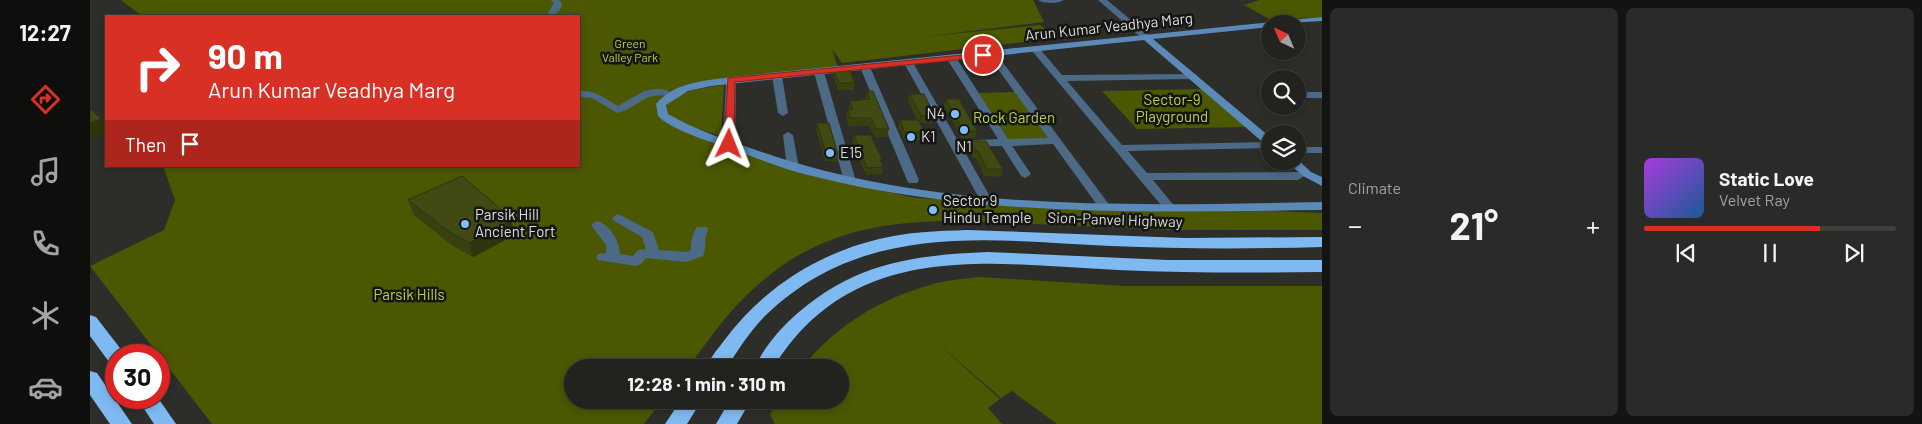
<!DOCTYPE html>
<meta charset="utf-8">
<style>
:root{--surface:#22221f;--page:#2a2a28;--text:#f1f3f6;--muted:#a2a4a4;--line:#3f3f3d;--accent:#d93025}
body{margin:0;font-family:Barlow,sans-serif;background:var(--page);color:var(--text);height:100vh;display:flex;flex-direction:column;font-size:19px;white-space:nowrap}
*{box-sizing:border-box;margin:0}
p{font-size:16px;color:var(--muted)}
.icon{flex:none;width:28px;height:28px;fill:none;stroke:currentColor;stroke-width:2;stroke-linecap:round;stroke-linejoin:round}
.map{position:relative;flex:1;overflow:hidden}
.sheet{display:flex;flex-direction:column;gap:8px;padding:8px;background:#131311;width:600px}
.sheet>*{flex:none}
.hud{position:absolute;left:15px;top:15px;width:475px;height:152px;border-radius:0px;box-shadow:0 2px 8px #0003,0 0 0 1px var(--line);background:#d93025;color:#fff;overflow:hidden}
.needle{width:32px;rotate:316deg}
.fabs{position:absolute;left:1171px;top:15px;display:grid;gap:10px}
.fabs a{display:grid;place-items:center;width:45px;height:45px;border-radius:50%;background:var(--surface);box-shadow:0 2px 8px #0003,0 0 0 1px var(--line);font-size:25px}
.speed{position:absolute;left:15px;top:344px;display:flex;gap:10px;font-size:25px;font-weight:700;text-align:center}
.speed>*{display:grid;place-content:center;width:65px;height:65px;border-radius:50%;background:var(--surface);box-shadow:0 2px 8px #0003,0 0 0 1px var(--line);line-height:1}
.speed .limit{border:8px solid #d22;background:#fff;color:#111}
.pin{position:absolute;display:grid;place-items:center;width:42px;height:42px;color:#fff;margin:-21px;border:2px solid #fff;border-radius:50%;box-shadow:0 1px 5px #0007}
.me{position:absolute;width:55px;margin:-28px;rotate:2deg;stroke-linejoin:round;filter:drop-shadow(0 0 4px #0008)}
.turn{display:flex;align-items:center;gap:18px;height:105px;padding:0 20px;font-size:22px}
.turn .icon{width:65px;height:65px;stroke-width:2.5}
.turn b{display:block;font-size:35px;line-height:42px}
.then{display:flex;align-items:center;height:48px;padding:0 20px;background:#0003;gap:10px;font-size:19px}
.big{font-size:38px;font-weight:700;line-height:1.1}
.sheet .card{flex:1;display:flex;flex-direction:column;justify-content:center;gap:8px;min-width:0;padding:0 18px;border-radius:8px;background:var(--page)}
.song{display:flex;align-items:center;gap:15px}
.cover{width:60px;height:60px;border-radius:8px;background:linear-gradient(135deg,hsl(280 70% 55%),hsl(210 70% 35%))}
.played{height:5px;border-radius:2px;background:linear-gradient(90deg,var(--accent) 70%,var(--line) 70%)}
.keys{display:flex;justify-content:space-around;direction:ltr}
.heat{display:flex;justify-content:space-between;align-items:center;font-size:28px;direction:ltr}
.sheet .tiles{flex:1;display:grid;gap:8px;grid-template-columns:repeat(2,1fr)}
.trip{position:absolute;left:474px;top:359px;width:285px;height:50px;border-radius:25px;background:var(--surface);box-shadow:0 2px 8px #0003,0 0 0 1px var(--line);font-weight:700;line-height:50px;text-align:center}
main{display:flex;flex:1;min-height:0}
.menu{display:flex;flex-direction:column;width:90px;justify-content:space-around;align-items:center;background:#0e0e0c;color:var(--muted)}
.menu .icon{width:35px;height:35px}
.menu .current{color:var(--accent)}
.menu b{font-size:22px;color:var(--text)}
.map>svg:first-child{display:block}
</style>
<main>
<nav class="menu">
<b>12:27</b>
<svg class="icon current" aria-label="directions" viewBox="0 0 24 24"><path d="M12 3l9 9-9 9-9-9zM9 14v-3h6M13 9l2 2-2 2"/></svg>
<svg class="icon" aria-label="music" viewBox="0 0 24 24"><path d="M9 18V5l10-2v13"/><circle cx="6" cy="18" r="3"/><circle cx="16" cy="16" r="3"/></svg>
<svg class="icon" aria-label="phone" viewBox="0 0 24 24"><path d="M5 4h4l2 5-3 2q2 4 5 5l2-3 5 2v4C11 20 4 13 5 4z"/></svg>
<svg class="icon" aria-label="climate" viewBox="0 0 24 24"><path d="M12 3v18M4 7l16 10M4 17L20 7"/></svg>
<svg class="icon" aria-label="car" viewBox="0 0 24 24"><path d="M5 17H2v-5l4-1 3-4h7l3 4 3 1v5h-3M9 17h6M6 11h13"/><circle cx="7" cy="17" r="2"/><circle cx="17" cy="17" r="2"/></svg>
</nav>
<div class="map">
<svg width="1232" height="424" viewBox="0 0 1232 424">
<rect width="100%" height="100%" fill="#2d2e29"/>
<g fill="#4c5702">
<path d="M31,0H943L954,22L840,36L950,25L968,38L752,63L742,49L748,68L605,83L580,91L567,102L576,110L577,104C593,89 613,88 634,85L631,136L605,128L701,170L826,198L1232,213V230H1084L871,221C788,220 719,234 658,294C635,315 617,343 598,367L482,368V400H572L554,424H122L0,266L74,230L85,200L73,166H489V16H52Z"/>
<path d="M1169,0H1232V17L1183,21L1154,5Z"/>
<path d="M1112,89L1156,127L1047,129L1012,91Z"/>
<path d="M925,92L959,139H918L888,93Z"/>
<path d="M889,277L1035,286H1232V424H967L922,391L911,398L844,340L910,399L898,408L912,424H685L680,414L689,400H750V368L712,367C747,326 787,300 840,285C855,280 873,279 889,277Z"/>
</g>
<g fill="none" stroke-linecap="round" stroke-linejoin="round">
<g fill="#4c6986" fill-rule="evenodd">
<path d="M461,0H469L472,3L471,8L464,16H456L464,3Z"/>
<path d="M948,0H974C968,4 954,4 948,0Z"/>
<path d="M1008,0H1017L1060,36V40H1054Z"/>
<path d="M946,47L949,48L972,75L1105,74L1107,76L1102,79L977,81L1032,145L1180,142V148L1038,151L1057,173L1208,172L1214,176L1208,180H1063L1086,208L1084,211H1076L943,52L942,50Z"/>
<path d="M902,51L905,52L1018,203L1020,206L1018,209H1010L963,144L922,146L941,174L935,178L931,176L912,146L872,147L903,202L897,206L893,205L814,63L816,61H822L868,141L908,139L857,59L862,56L867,59L918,139L958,138L897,54Z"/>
<path d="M775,64L780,67L829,180L827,183H819L817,180L770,67Z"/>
<path d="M729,69L734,72L766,181L764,184H756L754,181L724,72Z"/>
<path d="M687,73L692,76L698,113L693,116L688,113L682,76Z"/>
<path d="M641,77L646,80L645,144L639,147L633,144L636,80Z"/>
<path d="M564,89H572L587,94L582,97C554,90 551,107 527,113L502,98L489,97V91C506,90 514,98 528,106L554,91Z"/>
<rect x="1208" y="92" width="24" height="6"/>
<path d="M698,132L703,135L709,168L703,171L697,168L693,135Z"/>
<rect x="1208" y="147" width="24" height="6"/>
<path d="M528,214L563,232L569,250L596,252L601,250C601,240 602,235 607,227H617L618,230C613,239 617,248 613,256L596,262L556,258L551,264L546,266L508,260L506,257L508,254L516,253V245L501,225L507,221C520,224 530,242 530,254L543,256L548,250L556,249L552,237L524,221L522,218Z"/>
</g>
<g fill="#5b8ab8" fill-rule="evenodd">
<path d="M1232,17V21L1180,24V27L1063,39L1180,137V146L1176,145L1054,40L621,86L598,91L576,105L578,114C606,130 636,140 666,150C846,214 1044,205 1232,202V210C1062,212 888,218 722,176C696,170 672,160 647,151C627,144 581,130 568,116L566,104C584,82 615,81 641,77Z"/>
<path d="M1208,160L1221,172L1232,177V186L1213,176L1196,161Z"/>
</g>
<g fill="#7fb9f2" fill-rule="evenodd">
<path d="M877,230L1095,238L1232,237V247C1161,249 1091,249 1021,246C898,240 775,221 677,314C661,329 649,349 636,368H616C620,358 627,350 633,342C671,290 726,254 789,239C818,232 847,231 877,230Z"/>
<path d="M897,252L1078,260H1232V272C1164,273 1096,273 1028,270C899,264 763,238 683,368H664C675,346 691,327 709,312C766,263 825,255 897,252Z"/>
<path d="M0,315L6,317L33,352L34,355H26V364L19,362L0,336Z"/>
<path d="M0,371L7,373L42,424H20L0,395Z"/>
<path d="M47,398H68L86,424H64Z"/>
<path d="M591,400H612L597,424H575Z"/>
<path d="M640,400H661L647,424H626Z"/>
</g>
</g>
<g fill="#384010">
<path d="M743,69L765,83L764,90H748L743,75Z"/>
<path d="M777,91L799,129L797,137L785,138L779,126H759L756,118L758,110H759L760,101L776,99Z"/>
<path d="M820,94L844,115L842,123H830L834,132L832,140H814L808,127L810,120H827L818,101Z"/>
<path d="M856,99L887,131L885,138L872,139L854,106Z"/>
<path d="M727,123L748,154L747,162L735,161L726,130Z"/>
<path d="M764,135L792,160L791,163L793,167L792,174L776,175L762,143Z"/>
<path d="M879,141L913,169L911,177L894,176L886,158H883L877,149Z"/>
<path d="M318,200L424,232L419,238L383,257L363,246L324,215Z"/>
</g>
<g fill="#2e340d">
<path d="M11,119L16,127V134L0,140V123Z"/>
<path d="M421,218L424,232L419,238L383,257L379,243Z"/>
</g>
<g fill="#414a13" stroke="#2e340d">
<path d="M759,68L765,83H749L743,69Z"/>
<path d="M777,91H783L799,129H786L781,118H760L758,110H763L760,101L780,99Z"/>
<path d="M820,94H834L844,115L831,116Z"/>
<path d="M856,99H869L887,131L874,132Z"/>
<path d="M2,110L11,119L0,123V111Z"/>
<path d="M810,120H829L834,132L815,133Z"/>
<path d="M727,123H739L748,154H736Z"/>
<path d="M764,135H781L792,160H790L793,167L777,168Z"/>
<path d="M879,141H896L913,169H897L888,151H886Z"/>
<path d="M372,176L421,218L415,224L379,243L358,231L318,200Z"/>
</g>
<path fill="#d93025" stroke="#8d1f18" d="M893,53H896V57L645,82L644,144L639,148L634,144L638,78Z"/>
<g fill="#7fbdfa" stroke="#151614" stroke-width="2">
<circle cx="865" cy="114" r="5"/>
<circle cx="874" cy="130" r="5"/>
<circle cx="821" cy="137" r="5"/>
<circle cx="740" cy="153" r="5"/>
<circle cx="843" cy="210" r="5"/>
<circle cx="375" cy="224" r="5"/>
</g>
<g text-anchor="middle" stroke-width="5" stroke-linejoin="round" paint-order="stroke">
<g font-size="12" fill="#bbd04b" stroke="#151614">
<text x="540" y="48">Green<tspan x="540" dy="14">Valley Park</tspan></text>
</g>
<g font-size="15" fill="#dddedb" stroke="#151614">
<text transform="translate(1019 27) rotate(-6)" y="5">Arun Kumar Veadhya Marg</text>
<text transform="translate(1025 220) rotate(2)" y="5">Sion-Panvel Highway</text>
</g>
<g font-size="15" fill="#bbd04b" stroke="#151614">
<text x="1082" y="105">Sector-9<tspan x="1082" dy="17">Playground</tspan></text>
<text x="924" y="123">Rock Garden</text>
<text x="319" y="300">Parsik Hills</text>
</g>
<g font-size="15" fill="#dddedb" stroke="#151614" text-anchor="start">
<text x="855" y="119" text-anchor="end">N4</text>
<text x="831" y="142">K1</text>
<text x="874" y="152" text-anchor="middle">N1</text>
<text x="750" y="158">E15</text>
<text x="853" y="206">Sector 9<tspan x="853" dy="17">Hindu Temple</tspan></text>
<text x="385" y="220">Parsik Hill<tspan x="385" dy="17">Ancient Fort</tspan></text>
</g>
</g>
</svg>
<div class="fabs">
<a><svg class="needle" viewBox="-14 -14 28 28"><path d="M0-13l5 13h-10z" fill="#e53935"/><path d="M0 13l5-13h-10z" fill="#a2a4a4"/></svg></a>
<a><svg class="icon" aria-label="search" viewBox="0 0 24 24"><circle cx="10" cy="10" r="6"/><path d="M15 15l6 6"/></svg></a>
<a><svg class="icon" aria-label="layers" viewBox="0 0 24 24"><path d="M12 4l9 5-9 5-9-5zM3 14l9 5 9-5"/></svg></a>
</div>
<div class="speed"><div class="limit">30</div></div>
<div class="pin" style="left:893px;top:55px;background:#d93025"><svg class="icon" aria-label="arrive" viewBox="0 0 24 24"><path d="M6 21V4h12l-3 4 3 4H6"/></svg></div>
<svg class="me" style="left:639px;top:144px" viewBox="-20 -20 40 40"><path d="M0-17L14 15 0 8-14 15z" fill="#d93025" stroke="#fff" stroke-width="4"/></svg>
<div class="trip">12:28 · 1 min · 310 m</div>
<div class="hud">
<div class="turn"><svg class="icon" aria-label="right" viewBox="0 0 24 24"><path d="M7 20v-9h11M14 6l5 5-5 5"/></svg><div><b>90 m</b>Arun Kumar Veadhya Marg</div></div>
<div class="then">Then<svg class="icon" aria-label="arrive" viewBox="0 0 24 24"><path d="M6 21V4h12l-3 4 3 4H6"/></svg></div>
</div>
</div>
<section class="sheet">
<div class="tiles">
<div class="card"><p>Climate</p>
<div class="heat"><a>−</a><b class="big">21°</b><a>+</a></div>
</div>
<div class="card">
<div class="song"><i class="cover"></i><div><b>Static Love</b><p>Velvet Ray</p></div></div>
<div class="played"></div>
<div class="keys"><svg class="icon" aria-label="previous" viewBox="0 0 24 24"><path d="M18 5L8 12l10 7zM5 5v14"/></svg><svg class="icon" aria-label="pause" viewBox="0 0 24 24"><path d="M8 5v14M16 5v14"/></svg><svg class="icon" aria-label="next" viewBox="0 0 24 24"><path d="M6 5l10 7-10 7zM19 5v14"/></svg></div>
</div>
</div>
</section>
</main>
